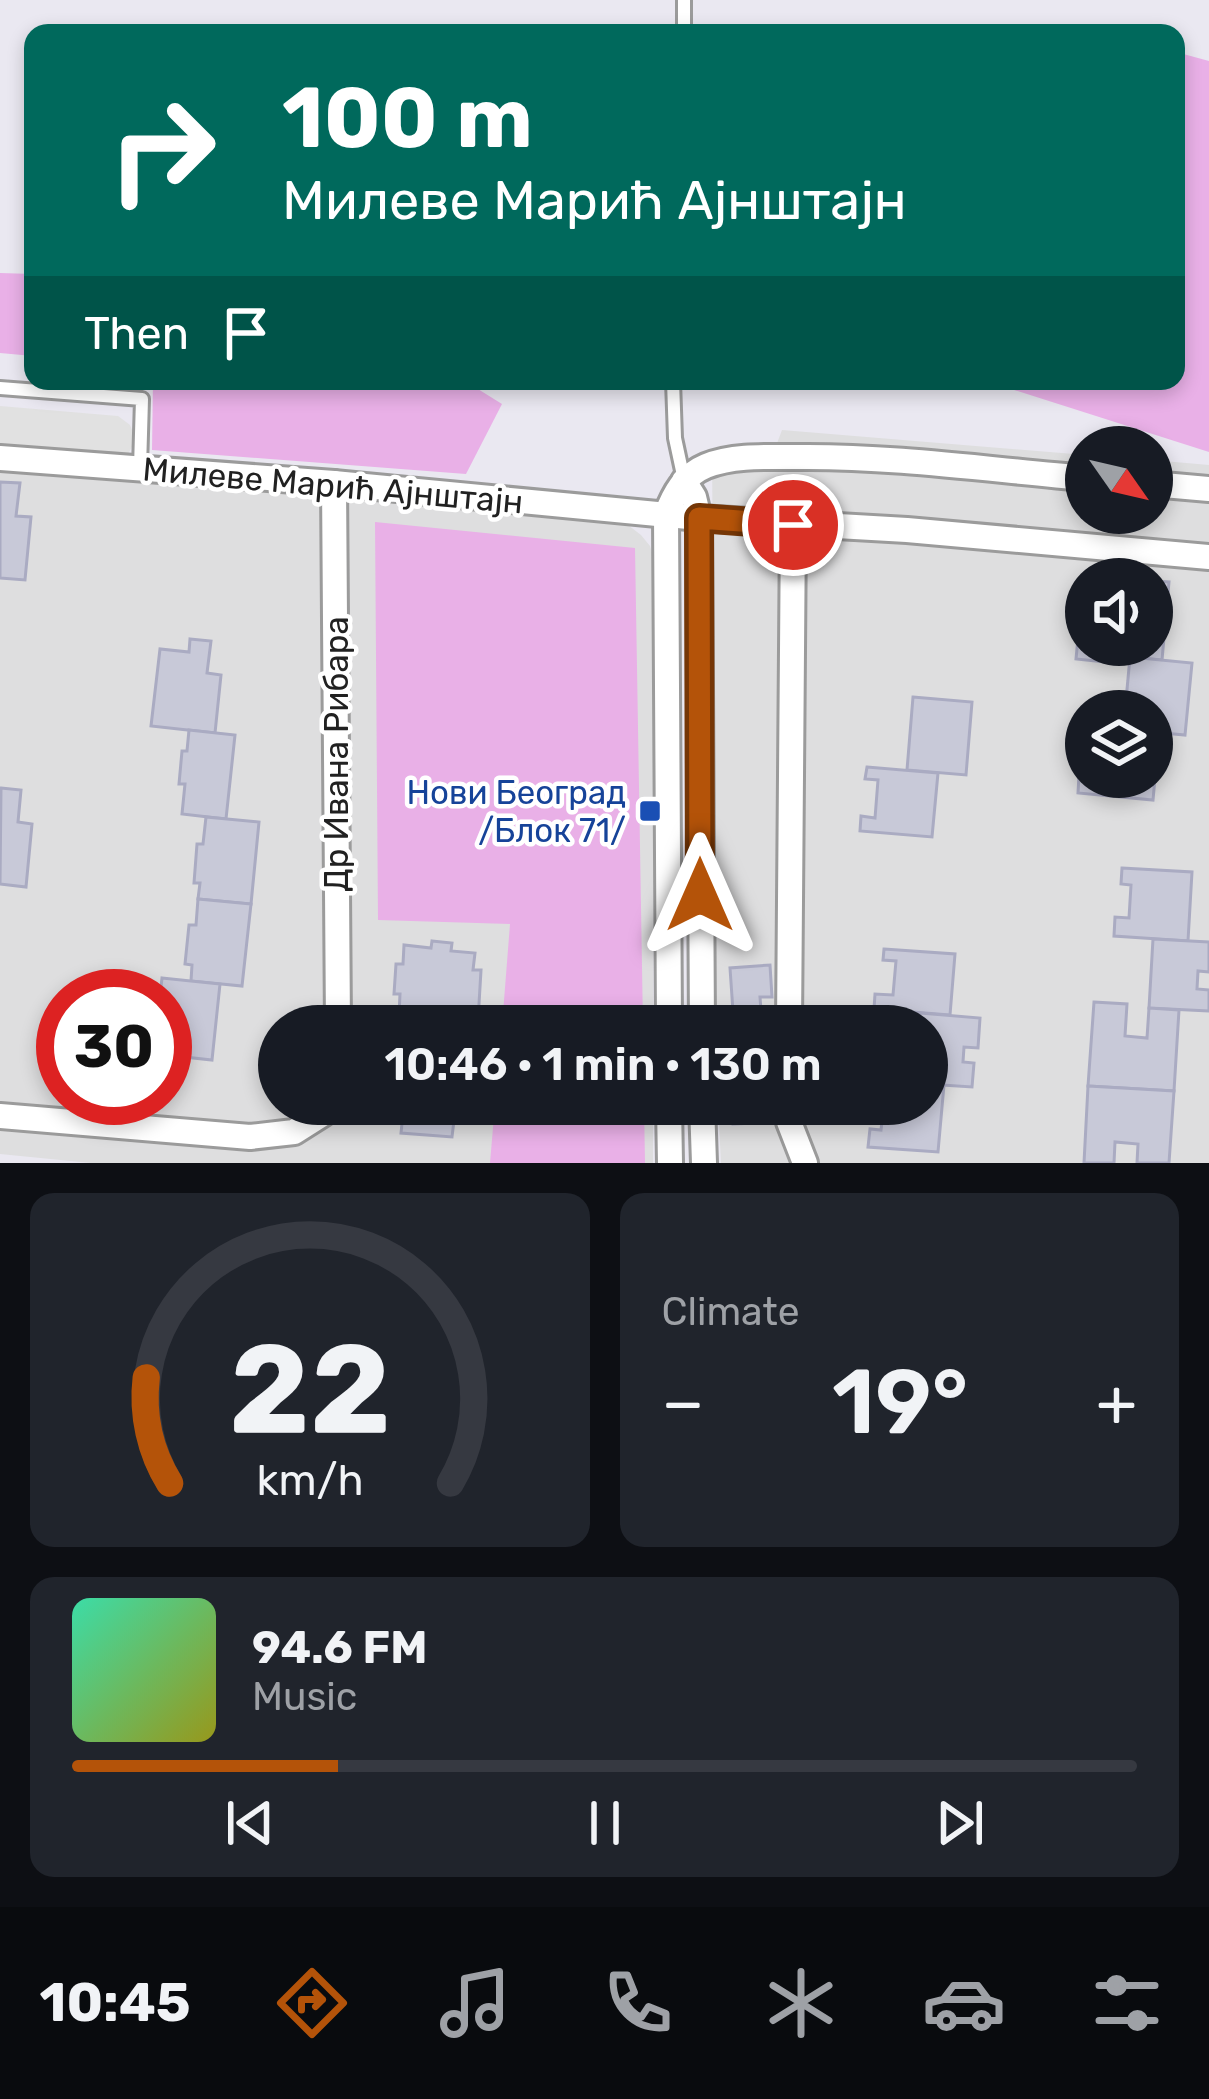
<!DOCTYPE html>
<meta charset="utf-8">
<style>
:root{--surface:#171b24;--page:#20242c;--text:#f1f3f6;--muted:#9ea1a6;--line:#363941;--accent:#b45309}
body{margin:0;font-family:Rubik,sans-serif;background:var(--page);color:var(--text);height:100vh;display:flex;flex-direction:column;font-size:45px;white-space:nowrap}
*{box-sizing:border-box;margin:0}
p{font-size:39px;color:var(--muted)}
.icon{flex:none;width:66px;height:66px;fill:none;stroke:currentColor;stroke-width:2;stroke-linecap:round;stroke-linejoin:round}
.map{position:relative;height:1163px;overflow:hidden}
.side{display:flex;flex-direction:column;gap:30px;padding:30px;background:#0d0f14;flex:1}
.side>*{flex:none}
.banner{position:absolute;left:24px;top:24px;width:1161px;height:366px;border-radius:24px;box-shadow:0 6px 18px #0003;background:#00695c;color:#fff;overflow:hidden}
.needle{width:78px;rotate:124deg}
.tools{position:absolute;left:1065px;top:426px;display:grid;gap:24px}
.tools a{display:grid;place-items:center;width:108px;height:108px;border-radius:50%;background:var(--surface);box-shadow:0 6px 18px #0003;font-size:60px}
.speed{position:absolute;left:36px;top:969px;display:flex;gap:24px;font-size:60px;font-weight:700;text-align:center}
.speed>*{display:grid;place-content:center;width:156px;height:156px;border-radius:50%;background:var(--surface);box-shadow:0 6px 18px #0003;line-height:1}
.speed .limit{border:18px solid #d22;background:#fff;color:#111}
.pin{position:absolute;display:grid;place-items:center;width:102px;height:102px;color:#fff;margin:-51px;border:6px solid #fff;border-radius:50%;box-shadow:0 3px 12px #0007}
.me{position:absolute;width:132px;margin:-66px;rotate:0deg;stroke-linejoin:round;filter:drop-shadow(0 0 9px #0008)}
.turn{display:flex;align-items:center;gap:42px;height:252px;padding:0 60px;font-size:54px}
.turn .icon{width:156px;height:156px;stroke-width:2.5}
.turn b{display:block;font-size:84px;line-height:102px}
.then{display:flex;align-items:center;height:114px;padding:0 60px;background:#0003;gap:24px;font-size:45px}
.big{font-size:90px;font-weight:600;line-height:1.1}
.side .tile{flex:1;display:flex;flex-direction:column;justify-content:center;gap:18px;min-width:0;padding:0 42px;border-radius:24px;background:var(--page)}
.side .dial{align-items:center;gap:0}
.dial svg{height:312px;overflow:visible;fill:none;stroke:var(--line);stroke-width:7;stroke-linecap:round;text-anchor:middle}
.dial text{fill:var(--text);stroke:none}
.song{display:flex;align-items:center;gap:36px}
.cover{width:144px;height:144px;border-radius:18px;background:linear-gradient(135deg,hsl(160 70% 55%),hsl(60 70% 35%))}
.played{height:12px;border-radius:6px;background:linear-gradient(90deg,var(--accent) 25%,var(--line) 25%)}
.keys{display:flex;justify-content:space-around;direction:ltr}
.heat{display:flex;justify-content:space-between;align-items:center;font-size:66px;direction:ltr}
.side .tiles{flex:1;display:grid;gap:30px;grid-template-columns:1fr 1fr}
.tile:last-child{grid-column:span 2}
.trip{position:absolute;left:258px;top:1005px;width:690px;height:120px;border-radius:60px;background:var(--surface);box-shadow:0 6px 18px #0003;font-weight:600;line-height:120px;text-align:center}
.tab-bar{display:flex;height:192px;justify-content:space-around;align-items:center;background:#090b0e;color:var(--muted)}
.tab-bar .icon{width:84px;height:84px}
.tab-bar .active{color:var(--accent)}
.tab-bar b{font-size:54px;color:var(--text)}
.map>svg:first-child{display:block}
</style>
<div class="map">
<svg width="1209" height="1163" viewBox="0 0 1209 1163">
<rect width="100%" height="100%" fill="#eae8f1"/>
<g fill="#dededf" fill-rule="evenodd">
<path d="M782,430L1086,455V513H1152V460L1209,465V1163H721L718,1104H927V1026H716L712,449L776,446ZM1086,579H1152V645H1086ZM1086,711H1152V777H1086Z"/>
<path d="M0,469L612,518L628,525L641,535L650,546L654,559L653,1026H279V1104H653V1163H91L0,1154ZM63,996H165V1098H63Z"/>
</g>
<g fill="#e9b0e7">
<path d="M1176,52L1209,61V452L986,381H1176Z"/>
<path d="M0,273L33,274V356L0,353Z"/>
<path d="M153,381H465L502,404L466,474L152,450Z"/>
<path d="M375,522L635,548L643,1026H502L510,924L378,920Z"/>
<path d="M495,1104H644L645,1163H490Z"/>
</g>
<path fill="#e1e1e1" d="M0,406L118,416L130,425L136,440L128,454L118,461L0,451Z"/>
<g fill="#c8c9d8" stroke="#aaabc2" stroke-width="3">
<path d="M0,482L20,483L16,516L31,517L25,580L0,578Z"/>
<path d="M1084,576L1113,579H1086V645H1108L1106,662L1076,659Z"/>
<path d="M1152,581L1169,582L1162,660L1130,657L1131,645H1152Z"/>
<path d="M190,639L211,641L207,673L221,675L215,733L151,726L160,649L189,652Z"/>
<path d="M1130,657L1192,663L1185,735L1152,732V711H1125Z"/>
<path d="M913,697L972,702L966,775L907,770Z"/>
<path d="M189,730L235,735L226,819L182,814L185,784H179L182,751H187Z"/>
<path d="M1152,732H1158L1155,762H1152Z"/>
<path d="M867,767L938,773L932,837L860,831L861,816L875,818L878,780L865,779Z"/>
<path d="M1079,775L1155,778L1153,800L1078,793Z"/>
<path d="M1,788L21,790L18,822L32,824L26,887L0,884Z"/>
<path d="M206,817L259,822L251,904L198,899L200,883H194L197,844H203Z"/>
<path d="M1122,868L1192,872L1188,941L1114,936L1115,917L1129,918L1131,885L1121,884Z"/>
<path d="M198,899L251,904L242,986L191,981L192,965L185,964L189,925H196Z"/>
<path d="M1153,939L1209,942V972L1198,971L1197,989L1209,990V1011L1149,1008Z"/>
<path d="M432,941L452,943L451,951L475,953L473,970H481L478,1021L399,1015L400,994H394L396,964H403L404,945L431,948Z"/>
<path d="M884,949L955,954L950,1015L874,1009L875,994L893,995L896,961L883,960Z"/>
<path d="M770,965L772,997H760L762,1024L734,1026L730,968Z"/>
<path d="M162,978L220,984L212,1060L184,1057L182,1072L165,1070V996H160Z"/>
<path d="M1094,1002L1127,1004L1125,1036L1147,1038L1149,1008L1179,1010L1174,1091L1088,1086Z"/>
<path d="M920,1013L980,1018L978,1048L964,1047L963,1062L974,1063L972,1087L927,1084V1026H919Z"/>
<path d="M927,1084L944,1085L938,1152L868,1147L870,1129L881,1130L884,1104H927Z"/>
<path d="M1088,1086L1174,1091L1169,1163H1137L1138,1144L1115,1142L1114,1163H1084Z"/>
<path d="M404,1104H456L452,1137L401,1133Z"/>
<path d="M732,1104H760V1108L779,1107V1122L733,1124Z"/>
</g>
<g fill="none" stroke-linecap="round" stroke-linejoin="round">
<g stroke="#9b9b9b" stroke-width="18">
<g id="service">
<path d="M684,33V0"/>
<path d="M673,381L675,438L684,480"/>
<path d="M0,388L142,399L140,468"/>
</g>
</g>
<g stroke="#9b9b9b" stroke-width="30">
<g id="minor">
<path d="M0,458L334,483L699,518L907,530L1209,557"/>
<path d="M684,481L694,497L699,518L702,1026"/>
<path d="M334,483L338,1026"/>
<path d="M1152,484L1209,489"/>
<path d="M669,1026L666,515C674,494 684,475 706,466C734,455 768,457 798,457C894,456 991,470 1086,478"/>
<path d="M789,1026L793,525"/>
<path d="M669,1104L670,1163"/>
<path d="M702,1104L704,1163"/>
<path d="M789,1104V1122L805,1163"/>
<path d="M0,1116L250,1137L294,1132L324,1113L329,1104"/>
</g>
</g>
<use href="#service" stroke="#fff" stroke-width="12"/>
<use href="#minor" stroke="#fff" stroke-width="24"/>
</g>
<g fill="none" stroke-linecap="round" stroke-linejoin="round">
<g stroke="#753606" stroke-width="30">
<path id="route" d="M700,895L699,518L793,525"/>
</g>
<use href="#route" stroke="#b45309" stroke-width="21"/>
</g>
<rect fill="#1a4fb4" stroke="#fff" stroke-width="4.5" x="638" y="799" width="24" height="24" rx="6"/>
<g text-anchor="middle" stroke-width="9" stroke-linejoin="round" paint-order="stroke">
<g font-size="33" fill="#212121" stroke="#fff">
<text transform="translate(333 485) rotate(5)" y="12">Милеве Марић Ајнштајн</text>
<text transform="translate(336 754) rotate(-90)" y="12">Др Ивана Рибара</text>
</g>
<g font-size="33" fill="#164399" stroke="#fff" text-anchor="end">
<text x="626" y="804">Нови Београд<tspan x="626" dy="38">/Блок 71/</tspan></text>
</g>
</g>
</svg>
<div class="tools">
<a><svg class="needle" viewBox="-14 -14 28 28"><path d="M0-13l5 13h-10z" fill="#e53935"/><path d="M0 13l5-13h-10z" fill="#9ea1a6"/></svg></a>
<a><svg class="icon" aria-label="sound" viewBox="0 0 24 24"><path d="M4 9h4l5-4v14l-5-4H4zM17 9q2 3 0 6"/></svg></a>
<a><svg class="icon" aria-label="layers" viewBox="0 0 24 24"><path d="M12 4l9 5-9 5-9-5zM3 14l9 5 9-5"/></svg></a>
</div>
<div class="speed"><div class="limit">30</div></div>
<div class="pin" style="left:793px;top:525px;background:#d93025"><svg class="icon" aria-label="arrive" viewBox="0 0 24 24"><path d="M6 21V4h12l-3 4 3 4H6"/></svg></div>
<svg class="me" style="left:700px;top:895px" viewBox="-20 -20 40 40"><path d="M0-17L14 15 0 8-14 15z" fill="#b45309" stroke="#fff" stroke-width="4"/></svg>
<div class="trip">10:46 · 1 min · 130 m</div>
<div class="banner">
<div class="turn"><svg class="icon" aria-label="right" viewBox="0 0 24 24"><path d="M7 20v-9h11M14 6l5 5-5 5"/></svg><div><b>100 m</b>Милеве Марић Ајнштајн</div></div>
<div class="then">Then<svg class="icon" aria-label="arrive" viewBox="0 0 24 24"><path d="M6 21V4h12l-3 4 3 4H6"/></svg></div>
</div>
</div>
<section class="side">
<div class="tiles">
<div class="tile dial"><svg viewBox="0 0 100 80">
<path d="M14 69A42 42 0 1 1 86 69"/>
<path d="M14 69A42 42 0 0 1 8 42" stroke="#b45309"/>
<text x="50" y="56" font-size="32" font-weight="700">22</text>
<text x="50" y="72" font-size="11">km/h</text>
</svg></div>
<div class="tile"><p>Climate</p>
<div class="heat"><a>−</a><b class="big">19°</b><a>+</a></div>
</div>
<div class="tile">
<div class="song"><i class="cover"></i><div><b>94.6 FM</b><p>Music</p></div></div>
<div class="played"></div>
<div class="keys"><svg class="icon" aria-label="previous" viewBox="0 0 24 24"><path d="M18 5L8 12l10 7zM5 5v14"/></svg><svg class="icon" aria-label="pause" viewBox="0 0 24 24"><path d="M8 5v14M16 5v14"/></svg><svg class="icon" aria-label="next" viewBox="0 0 24 24"><path d="M6 5l10 7-10 7zM19 5v14"/></svg></div>
</div>
</div>
</section>
<nav class="tab-bar">
<b>10:45</b>
<svg class="icon active" aria-label="directions" viewBox="0 0 24 24"><path d="M12 3l9 9-9 9-9-9zM9 14v-3h6M13 9l2 2-2 2"/></svg>
<svg class="icon" aria-label="music" viewBox="0 0 24 24"><path d="M9 18V5l10-2v13"/><circle cx="6" cy="18" r="3"/><circle cx="16" cy="16" r="3"/></svg>
<svg class="icon" aria-label="phone" viewBox="0 0 24 24"><path d="M5 4h4l2 5-3 2q2 4 5 5l2-3 5 2v4C11 20 4 13 5 4z"/></svg>
<svg class="icon" aria-label="climate" viewBox="0 0 24 24"><path d="M12 3v18M4 7l16 10M4 17L20 7"/></svg>
<svg class="icon" aria-label="car" viewBox="0 0 24 24"><path d="M5 17H2v-5l4-1 3-4h7l3 4 3 1v5h-3M9 17h6M6 11h13"/><circle cx="7" cy="17" r="2"/><circle cx="17" cy="17" r="2"/></svg>
<svg class="icon" aria-label="filters" viewBox="0 0 24 24"><path d="M4 7h16M4 17h16"/><circle cx="9" cy="7" r="2"/><circle cx="15" cy="17" r="2"/></svg>
</nav>
